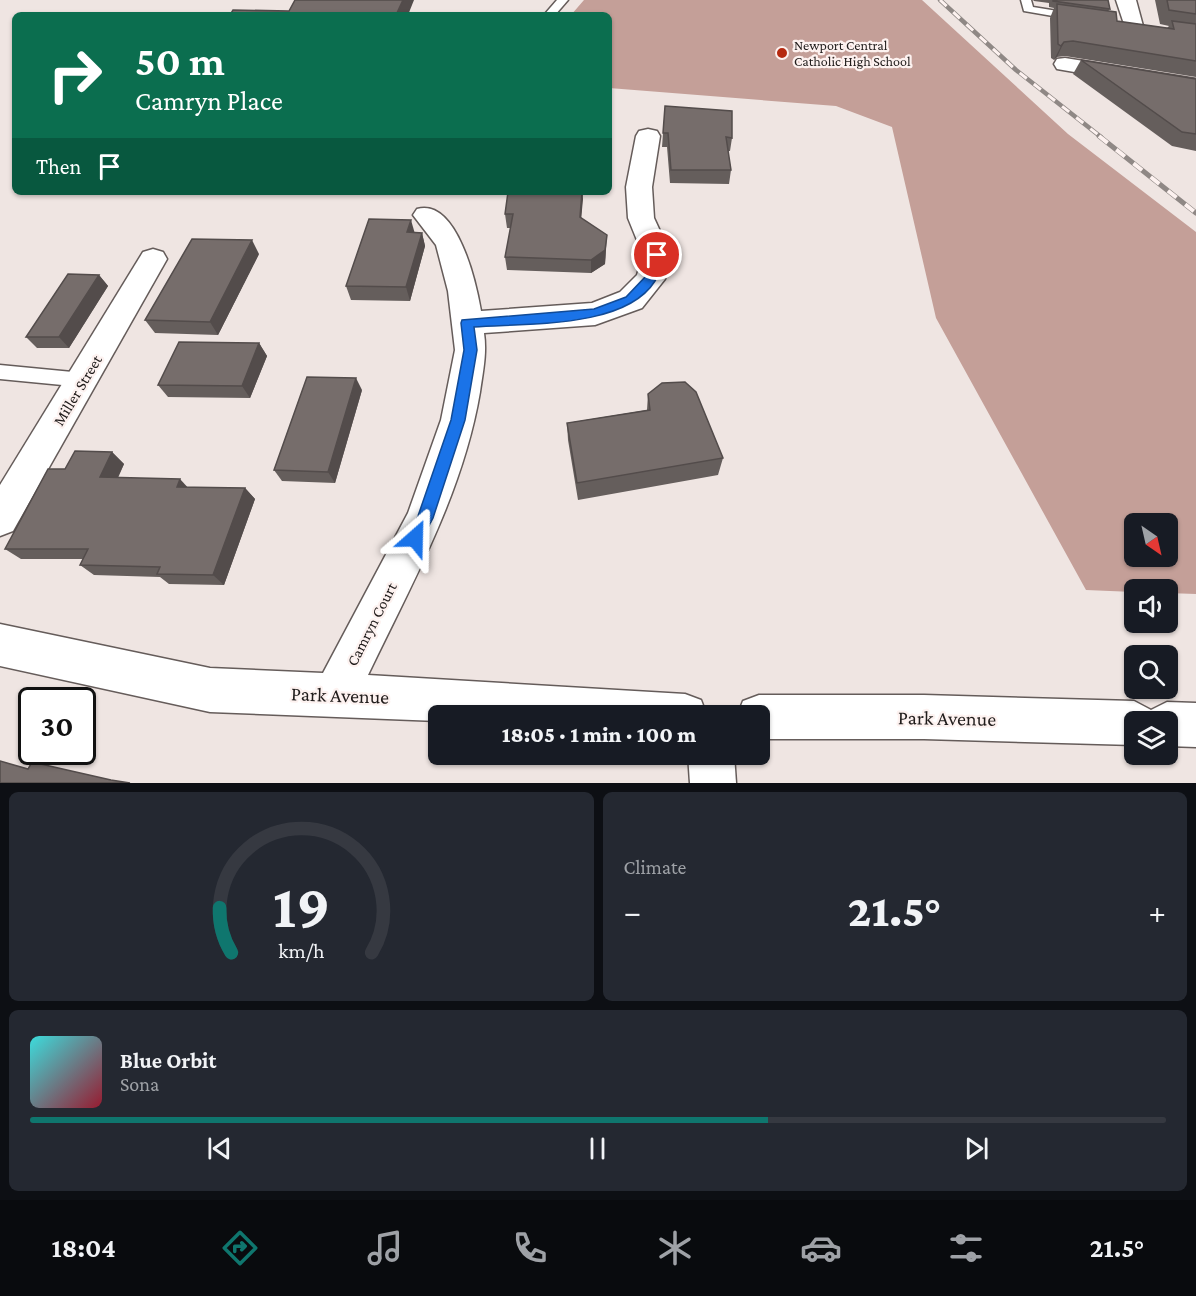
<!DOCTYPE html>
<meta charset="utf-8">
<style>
:root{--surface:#171b24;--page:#242831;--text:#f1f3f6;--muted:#9ea1a6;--line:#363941;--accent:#0f766e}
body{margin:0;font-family:"Crimson Pro",serif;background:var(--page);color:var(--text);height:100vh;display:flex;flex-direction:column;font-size:22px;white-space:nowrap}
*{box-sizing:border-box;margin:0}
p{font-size:20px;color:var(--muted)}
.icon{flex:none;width:33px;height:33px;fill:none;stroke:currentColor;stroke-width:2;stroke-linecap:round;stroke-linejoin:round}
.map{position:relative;height:783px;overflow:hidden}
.details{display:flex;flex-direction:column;gap:9px;padding:9px;background:#0d0f14;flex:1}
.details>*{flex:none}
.banner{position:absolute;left:12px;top:12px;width:600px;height:183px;border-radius:9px;box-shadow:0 2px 4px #0004;background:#0b6e4f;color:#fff;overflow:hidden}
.needle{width:39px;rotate:146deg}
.buttons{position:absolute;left:1124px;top:513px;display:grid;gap:12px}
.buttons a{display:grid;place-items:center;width:54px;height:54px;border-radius:9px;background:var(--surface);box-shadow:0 2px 4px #0004;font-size:30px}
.speed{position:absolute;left:18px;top:687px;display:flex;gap:12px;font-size:30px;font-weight:700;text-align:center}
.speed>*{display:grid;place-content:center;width:78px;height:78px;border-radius:50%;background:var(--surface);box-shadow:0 2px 4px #0004;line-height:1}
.speed .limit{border:3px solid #111;border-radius:9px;background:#fff;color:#111}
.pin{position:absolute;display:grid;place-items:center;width:51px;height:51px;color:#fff;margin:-26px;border:3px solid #fff;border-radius:50%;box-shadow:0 2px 6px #0007}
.me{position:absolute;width:66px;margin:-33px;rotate:25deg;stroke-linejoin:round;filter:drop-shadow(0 0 4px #0008)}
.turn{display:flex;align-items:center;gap:21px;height:126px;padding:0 24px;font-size:27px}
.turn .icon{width:78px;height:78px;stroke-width:2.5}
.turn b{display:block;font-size:42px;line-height:51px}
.then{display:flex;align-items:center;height:57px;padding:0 24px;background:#0003;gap:12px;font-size:22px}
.big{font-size:45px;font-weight:800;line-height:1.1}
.details .widget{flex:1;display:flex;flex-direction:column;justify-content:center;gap:9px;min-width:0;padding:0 21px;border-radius:9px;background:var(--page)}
.details .dial{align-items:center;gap:0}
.dial svg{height:156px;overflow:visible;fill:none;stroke:var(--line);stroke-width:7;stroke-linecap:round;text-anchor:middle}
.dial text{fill:var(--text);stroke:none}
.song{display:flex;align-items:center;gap:18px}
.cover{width:72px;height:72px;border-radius:9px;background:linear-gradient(135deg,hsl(180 70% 55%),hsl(350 70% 35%))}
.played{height:6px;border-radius:3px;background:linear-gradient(90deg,var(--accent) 65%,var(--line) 65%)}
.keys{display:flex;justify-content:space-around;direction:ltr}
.heat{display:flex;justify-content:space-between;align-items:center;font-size:33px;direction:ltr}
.details .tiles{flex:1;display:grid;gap:9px;grid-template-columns:1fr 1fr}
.widget:last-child{grid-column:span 2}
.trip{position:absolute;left:428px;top:705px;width:342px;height:60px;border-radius:9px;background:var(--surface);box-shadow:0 2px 4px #0004;font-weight:800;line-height:60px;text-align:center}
.dock{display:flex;height:96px;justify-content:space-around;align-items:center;background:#090b0e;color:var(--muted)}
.dock .icon{width:42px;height:42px}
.dock .current{color:var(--accent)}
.dock b{font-size:27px;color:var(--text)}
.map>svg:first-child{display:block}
</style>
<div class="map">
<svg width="1196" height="783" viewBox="0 0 1196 783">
<rect width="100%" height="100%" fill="#efe5e2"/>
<path fill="#c49f98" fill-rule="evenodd" d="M584,0H922L1068,134L1196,232V594L1167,593V590H1134V592L1086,590L936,318L892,127L836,106L609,88V15H571ZM1134,524H1167V556H1134Z"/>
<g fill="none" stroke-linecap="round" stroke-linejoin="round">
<g stroke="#655c5a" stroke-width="3">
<g id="service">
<path d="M557,0H568L555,15H544Z"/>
<path d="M1021,0H1031L1033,7L1076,14L1081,17L1076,20L1024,11Z"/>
<path d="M0,365L83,373L89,375L92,380L89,385L83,387L0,379Z"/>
</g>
</g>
<g stroke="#655c5a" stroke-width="3">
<g id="minor">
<path d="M1116,0H1136L1143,26L1140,30H1126Z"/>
<path d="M1065,58L1196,79V93L1057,69L1054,64L1057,59Z"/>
<path d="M648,129L657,131L660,136L652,187L654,218L671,255L665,279L642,308L595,325L484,333C487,353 483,371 480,392C463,493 412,583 368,675L685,694L701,700L707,716H438V721L210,712L0,666V624L210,668L323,673L408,513L441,420L455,350L448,291L436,245L413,215L417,209C457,198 476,282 481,311L592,303L620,292L637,275L643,255L628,218L626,187L636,136L639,131Z"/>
<path d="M153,249L163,252L167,259L13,531L0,536V485L143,252Z"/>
<path d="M759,695H924L1134,701L1151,710L1167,702L1196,703V747L1167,746V722H1134V745L924,739H759V716H737L743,701Z"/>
<path d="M688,754H734L736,783H690Z"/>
</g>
</g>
<use href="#service" fill="#fff" fill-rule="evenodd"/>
<use href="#minor" fill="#fff" fill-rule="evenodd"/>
<g stroke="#8f8885" stroke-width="4.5">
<path id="rail-far1" d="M940,0L1016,70L1101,137"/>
</g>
<g stroke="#8f8885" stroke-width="5">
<path id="rail" d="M1099,136L1196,213"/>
</g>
<use href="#rail-far1" stroke="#fdf2f0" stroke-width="3" stroke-dasharray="9" stroke-linecap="butt"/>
<use href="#rail" stroke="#fdf2f0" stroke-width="4" stroke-dasharray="11" stroke-linecap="butt"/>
</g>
<g fill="#655e5c">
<path d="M1033,0H1108L1110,9L1108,11L1117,21L1167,28L1169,26L1160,24L1155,0H1196V77L1065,56L1057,57L1054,60L1051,58L1050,18L1054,8L1049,7V3L1034,1Z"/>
<path d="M1081,60L1196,79V151L1172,146L1073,74Z"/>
<path d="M665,106L732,138L730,151H728L731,170L729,184L670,183L667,147H662Z"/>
<path d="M508,192H583L581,218L606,248L605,264L591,273L507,270L505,257L511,228H507L505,214Z"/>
<path d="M422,233L425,246L410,301L351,300L346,286Z"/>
<path d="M259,254L218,335L155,333L145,320Z"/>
<path d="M99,275L108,286L69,348H37L26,337Z"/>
<path d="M259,343L267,356L250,398L168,397L158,385Z"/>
<path d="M362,390L335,483L282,481L274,470Z"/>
<path d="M648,394L723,458L718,475L578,500L568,440L567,423L647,410Z"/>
<path d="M112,452L124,464L118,478L187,487L245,488L255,499L224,585L169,584L160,577L94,575L80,565L83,559H21L5,549Z"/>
</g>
<g fill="#534c4b">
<path d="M403,0H414L408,15H396Z"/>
<path d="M1064,42L1057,57L1054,60L1061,46Z"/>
<path d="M582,192L583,199L580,231V217Z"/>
<path d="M411,220L415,234L407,232Z"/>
<path d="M422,233L425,246L410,301L406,287Z"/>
<path d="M607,235L605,264L591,273V260Z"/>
<path d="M252,240L259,254L218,335L210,322Z"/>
<path d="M99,275L108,286L69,348L59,337Z"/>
<path d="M259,343L267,356L250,398L242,386Z"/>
<path d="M356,378L362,390L335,483L328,472Z"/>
<path d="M112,452L124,464L112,489L100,477Z"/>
<path d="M180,479L191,491L177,487Z"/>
<path d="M245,488L255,499L224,585L213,575Z"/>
</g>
<g fill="#766d6b" stroke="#534c4b" stroke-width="1.5">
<path d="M295,0H403L396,15H230L233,10L289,11Z"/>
<path d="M1053,0H1108L1110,9L1053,1Z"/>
<path d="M1167,0H1196V14L1169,10Z"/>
<path d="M1057,4L1116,12L1117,21L1174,29L1172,21L1196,24V61L1073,41L1064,42L1061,46L1058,44Z"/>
<path d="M1081,60L1196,79V134L1182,132Z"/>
<path d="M665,106L732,111V138L726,137L731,170H671L668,133H663Z"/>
<path d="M508,192H582L580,217L607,235L605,250L591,260L505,257L513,214H505Z"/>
<path d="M369,219L411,220L407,232L422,233L406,287L346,286Z"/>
<path d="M192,239L252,240L210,322L145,320Z"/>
<path d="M68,274L99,275L59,337H26Z"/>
<path d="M179,342L259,343L242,386L158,385Z"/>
<path d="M307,377L356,378L328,472L274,470Z"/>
<path d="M685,382L696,392L723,458L577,483L567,423L650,410L648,394L662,383Z"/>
<path d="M75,451L112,452L100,477L180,479L177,487L245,488L213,575L157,574L160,567L80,565L88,549H5L48,469H65Z"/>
<path d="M0,761L28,769L32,762L111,780L130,783H0Z"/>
</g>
<path fill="#1a73e8" stroke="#114b97" stroke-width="1.5" d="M657,251L663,255C661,263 660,274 655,281C625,329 525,323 474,327L477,350L465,420L433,518L420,543L415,545L409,543L407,538L418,516L451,420L464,350L461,323L462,320L594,309L626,297L645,277L651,255Z"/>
<circle fill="#b52910" stroke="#fdf2f0" stroke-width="2" cx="782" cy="53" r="6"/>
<g text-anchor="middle" stroke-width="4.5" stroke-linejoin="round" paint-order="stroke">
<g font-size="14" fill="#201c1b" stroke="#fdf2f0" text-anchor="start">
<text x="794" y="50">Newport Central<tspan x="794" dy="16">Catholic High School</tspan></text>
</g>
<g font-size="16" fill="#201c1b" stroke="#fdf2f0">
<text transform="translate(77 390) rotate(-59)" y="6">Miller Street</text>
<text transform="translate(371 624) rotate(-63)" y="6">Camryn Court</text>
</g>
<g font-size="20" fill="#201c1b" stroke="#fdf2f0">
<text transform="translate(340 695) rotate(2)" y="7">Park Avenue</text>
<text transform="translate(947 718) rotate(1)" y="7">Park Avenue</text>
</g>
</g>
</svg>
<div class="buttons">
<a><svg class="needle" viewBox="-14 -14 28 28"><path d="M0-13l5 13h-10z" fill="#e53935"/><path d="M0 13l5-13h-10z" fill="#9ea1a6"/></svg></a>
<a><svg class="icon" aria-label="sound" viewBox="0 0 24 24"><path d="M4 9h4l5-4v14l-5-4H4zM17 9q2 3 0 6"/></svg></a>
<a><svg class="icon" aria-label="search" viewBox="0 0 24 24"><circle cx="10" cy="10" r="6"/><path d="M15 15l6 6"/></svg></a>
<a><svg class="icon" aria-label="layers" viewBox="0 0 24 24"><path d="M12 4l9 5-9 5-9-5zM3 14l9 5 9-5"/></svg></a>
</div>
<div class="speed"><div class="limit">30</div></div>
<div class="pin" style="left:657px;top:255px;background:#d93025"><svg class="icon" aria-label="arrive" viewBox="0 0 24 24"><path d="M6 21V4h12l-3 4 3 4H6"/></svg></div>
<svg class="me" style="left:415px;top:538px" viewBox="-20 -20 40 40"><path d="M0-17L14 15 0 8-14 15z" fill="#1a73e8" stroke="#fff" stroke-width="4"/></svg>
<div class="trip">18:05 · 1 min · 100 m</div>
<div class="banner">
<div class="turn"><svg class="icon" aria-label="right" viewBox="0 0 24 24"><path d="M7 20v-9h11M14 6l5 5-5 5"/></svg><div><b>50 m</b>Camryn Place</div></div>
<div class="then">Then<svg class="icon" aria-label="arrive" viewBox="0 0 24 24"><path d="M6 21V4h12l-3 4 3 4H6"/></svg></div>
</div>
</div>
<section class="details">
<div class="tiles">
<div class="widget dial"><svg viewBox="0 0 100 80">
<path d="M14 69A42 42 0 1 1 86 69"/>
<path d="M14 69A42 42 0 0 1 8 46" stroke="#0f766e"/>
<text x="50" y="56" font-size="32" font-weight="700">19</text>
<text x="50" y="72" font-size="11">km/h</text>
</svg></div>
<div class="widget"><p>Climate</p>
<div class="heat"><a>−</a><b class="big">21.5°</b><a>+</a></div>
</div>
<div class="widget">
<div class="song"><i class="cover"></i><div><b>Blue Orbit</b><p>Sona</p></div></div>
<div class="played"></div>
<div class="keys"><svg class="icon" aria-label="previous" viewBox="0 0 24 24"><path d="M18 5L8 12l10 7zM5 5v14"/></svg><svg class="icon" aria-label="pause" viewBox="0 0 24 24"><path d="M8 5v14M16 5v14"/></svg><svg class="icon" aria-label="next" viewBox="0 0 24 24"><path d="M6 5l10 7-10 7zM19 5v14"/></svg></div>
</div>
</div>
</section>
<nav class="dock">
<b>18:04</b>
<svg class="icon current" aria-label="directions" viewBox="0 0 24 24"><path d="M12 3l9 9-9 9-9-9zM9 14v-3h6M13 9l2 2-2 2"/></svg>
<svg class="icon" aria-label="music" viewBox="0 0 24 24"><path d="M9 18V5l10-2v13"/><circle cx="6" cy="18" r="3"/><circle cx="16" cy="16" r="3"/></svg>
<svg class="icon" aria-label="phone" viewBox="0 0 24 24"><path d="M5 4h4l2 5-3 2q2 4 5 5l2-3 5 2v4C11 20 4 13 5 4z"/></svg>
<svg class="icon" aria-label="climate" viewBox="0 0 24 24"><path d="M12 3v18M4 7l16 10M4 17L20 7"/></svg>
<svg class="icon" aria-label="car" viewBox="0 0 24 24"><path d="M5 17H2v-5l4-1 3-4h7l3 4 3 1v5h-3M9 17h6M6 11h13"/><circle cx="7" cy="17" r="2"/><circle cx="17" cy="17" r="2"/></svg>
<svg class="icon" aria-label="filters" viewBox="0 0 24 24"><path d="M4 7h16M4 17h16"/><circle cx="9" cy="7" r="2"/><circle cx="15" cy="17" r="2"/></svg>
<b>21.5°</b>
</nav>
